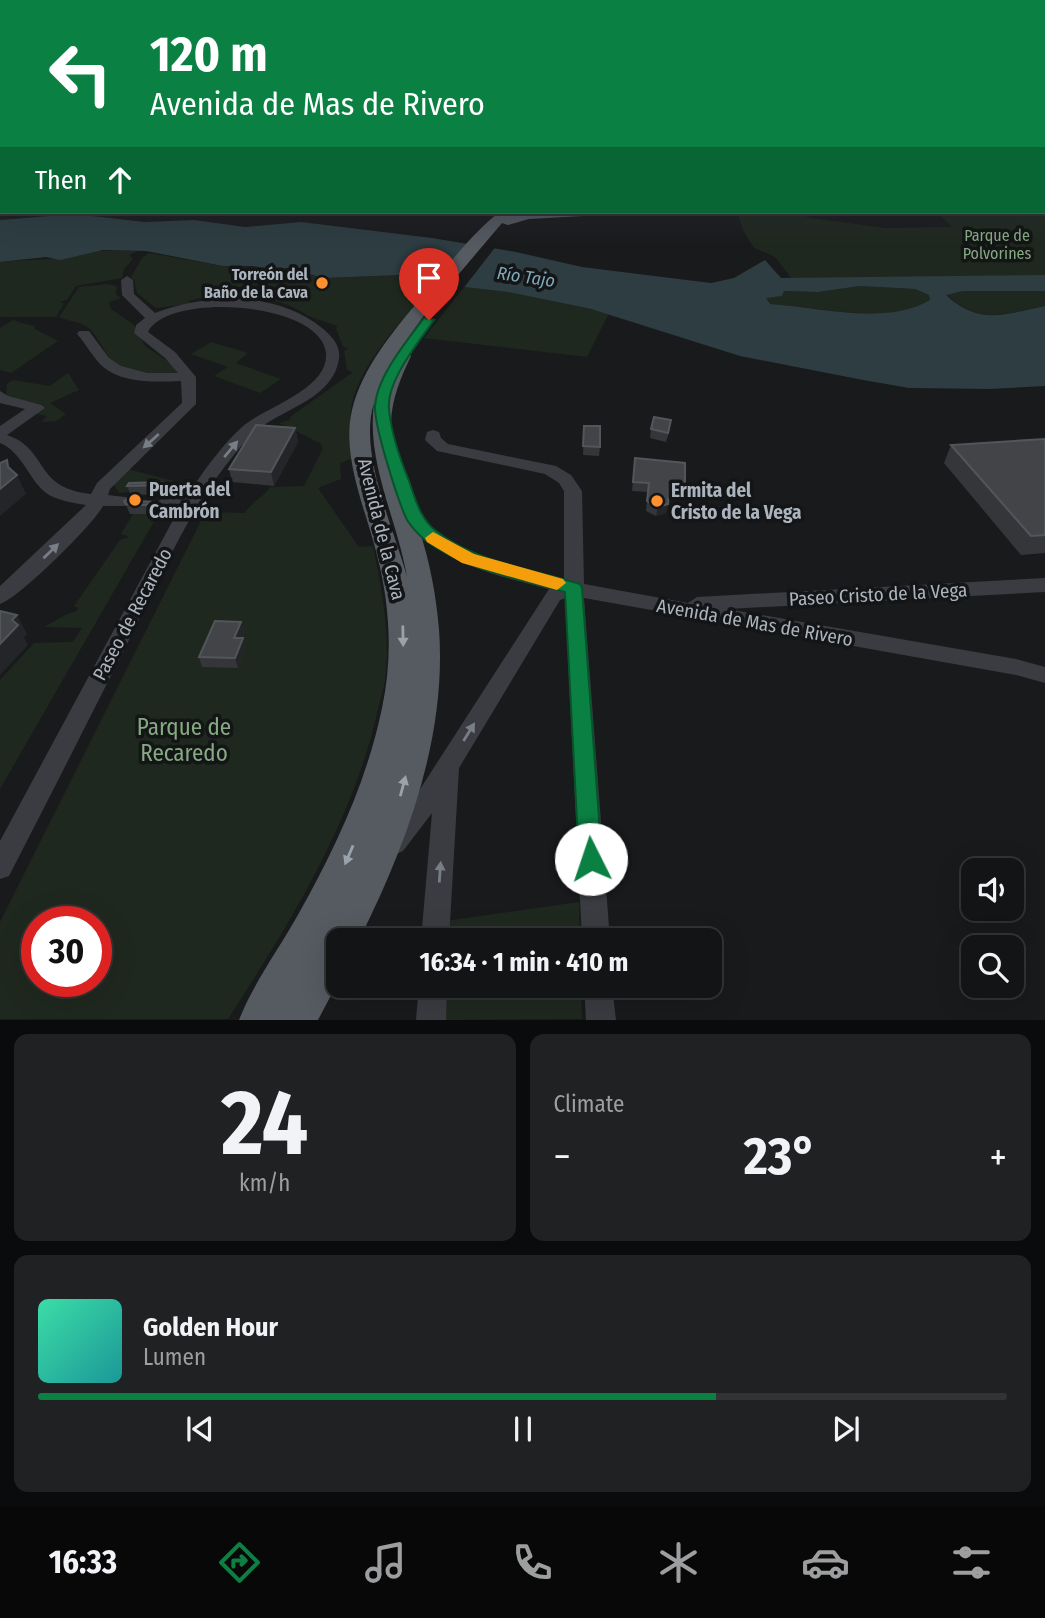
<!DOCTYPE html>
<meta charset="utf-8">
<style>
:root{--surface:#131415;--page:#202122;--text:#f1f3f6;--muted:#9d9ea0;--line:#323334;--accent:#0b8043}
body{margin:0;font-family:"Fira Sans Condensed",sans-serif;background:var(--page);color:var(--text);height:100vh;display:flex;flex-direction:column;font-size:26px;white-space:nowrap}
*{box-sizing:border-box;margin:0}
p{font-size:23px;color:var(--muted)}
.icon{flex:none;width:38px;height:38px;fill:none;stroke:currentColor;stroke-width:2;stroke-linecap:round;stroke-linejoin:round}
.map{position:relative;height:1020px;overflow:hidden}
.panel{display:flex;flex-direction:column;gap:14px;padding:14px;background:#0a0b0c;flex:1}
.panel>*{flex:none}
.top-card{position:absolute;left:0px;top:0px;width:1046px;height:214px;box-shadow:0 7px 28px #0002,0 0 0 2px var(--line);background:#0b8043;color:#fff;overflow:hidden}
.tools{position:absolute;left:961px;top:858px;display:grid;gap:14px}
.tools a{display:grid;place-items:center;width:63px;height:63px;border-radius:14px;background:var(--surface);box-shadow:0 7px 28px #0002,0 0 0 2px var(--line);font-size:35px}
.speed{position:absolute;left:21px;top:906px;display:flex;gap:14px;font-size:35px;font-weight:700;text-align:center}
.speed>*{display:grid;place-content:center;width:91px;height:91px;border-radius:50%;background:var(--surface);box-shadow:0 7px 28px #0002,0 0 0 2px var(--line);line-height:1}
.speed .limit{border:10px solid #d22;background:#fff;color:#111}
.pin{position:absolute;display:grid;place-items:center;width:60px;height:60px;color:#fff;margin:-72px -30px;border-radius:50% 50% 50% 0;rotate:-45deg;box-shadow:0 0 7px #0007}
.pin .icon{rotate:45deg}
.me{position:absolute;width:77px;margin:-38px;rotate:356deg;stroke-linejoin:round;filter:drop-shadow(0 0 5px #0008)}
.turn{display:flex;align-items:center;gap:24px;height:147px;padding:0 35px;font-size:32px}
.turn .icon{width:91px;height:91px;stroke-width:2.5}
.turn b{display:block;font-size:49px;line-height:60px}
.then{display:flex;align-items:center;height:66px;padding:0 35px;background:#0003;gap:14px;font-size:26px}
.big{font-size:52px;font-weight:700;line-height:1.1}
.panel .tile{flex:1;display:flex;flex-direction:column;justify-content:center;gap:10px;min-width:0;padding:0 24px;border-radius:14px;background:var(--page)}
.panel .dial{align-items:center;gap:0}
.dial b{font-size:91px;line-height:1}
.song{display:flex;align-items:center;gap:21px}
.cover{width:84px;height:84px;border-radius:10px;background:linear-gradient(135deg,hsl(160 70% 55%),hsl(180 70% 35%))}
.played{height:7px;border-radius:4px;background:linear-gradient(90deg,var(--accent) 70%,var(--line) 70%)}
.keys{display:flex;justify-content:space-around;direction:ltr}
.heat{display:flex;justify-content:space-between;align-items:center;font-size:38px;direction:ltr}
.panel .tiles{flex:1;display:grid;gap:14px;grid-template-columns:1fr 1fr}
.tile:last-child{grid-column:span 2}
.trip{position:absolute;left:326px;top:928px;width:396px;height:70px;border-radius:14px;background:var(--surface);box-shadow:0 7px 28px #0002,0 0 0 2px var(--line);font-weight:700;line-height:70px;text-align:center}
.dock{display:flex;height:112px;justify-content:space-around;align-items:center;background:#080808;color:var(--muted)}
.dock .icon{width:49px;height:49px}
.dock .current{color:var(--accent)}
.dock b{font-size:32px;color:var(--text)}
.map>svg:first-child{display:block}
</style>
<div class="map">
<svg width="1045" height="1020" viewBox="0 0 1045 1020">
<rect width="100%" height="100%" fill="#191a1c"/>
<g fill="#1f281e" fill-rule="evenodd">
<path d="M1045,152V275L792,279L775,257L754,248L744,232L737,212H794L811,218L885,228L952,227L937,212H1045Z"/>
<path d="M86,244L97,247L94,251H137L129,255L133,259L124,269L122,278L76,286L67,300L60,302L64,304L56,317H0V262C29,259 64,261 90,251L46,254L58,248Z"/>
<path d="M149,253L223,266L287,269L324,278L400,275L437,280C408,316 367,353 353,399C348,418 351,438 354,458L340,463L341,479L318,488L359,547L373,546C381,587 390,630 386,672C385,685 381,697 378,709C353,822 290,923 228,1019H0V922L203,517L206,512L245,513C251,502 263,498 270,487L304,486L323,448L320,443L279,423L290,420V417L353,372L347,370L344,351L348,348L343,347L336,328L338,326L311,317L291,306L266,298L263,288L258,287L263,280L257,283V289L240,287L189,301V304L156,308L137,293L134,280L131,277L142,258ZM37,922H96V982H37Z"/>
<path d="M108,284L117,286L116,294L121,298L109,302L111,309L133,324L145,346L176,367L178,373C157,374 124,378 109,358C102,347 97,334 86,326C79,322 68,321 59,317L79,287Z"/>
<path d="M860,286L915,289L929,295L931,301C887,325 819,307 770,304L765,297L782,296L783,291L818,292Z"/>
<path d="M464,287L508,292L609,313L587,357L424,338Z"/>
<path d="M963,291H1045V306C1005,314 979,326 946,294Z"/>
<path d="M15,319V321L34,326L35,329L58,341L11,373L0,370V328Z"/>
<path d="M211,342L248,353L236,363L281,379L260,393L214,376L228,367L191,354Z"/>
<path d="M68,373L79,390L50,403L66,414L56,421L41,422L47,416L32,413L44,405L6,397L7,384L13,380L50,386Z"/>
<path d="M124,468L174,481L167,488L119,493L113,484Z"/>
<path d="M153,511H160L0,789V680L34,643L73,642L82,628L44,627L67,614L77,611L78,608L74,606L120,540L129,537L121,534L133,514H150Z"/>
<path d="M579,902L580,940H444L445,921Z"/>
<path d="M442,985H581L582,1019L440,1020Z"/>
</g>
<path fill="#2d3d42" fill-rule="evenodd" d="M50,216H92L145,222L194,220L245,227L301,222L432,238L516,252L582,267L711,283L734,278L765,260L781,278L1045,275V291H963L946,295C979,326 1006,314 1045,306V386L990,389L909,388L863,380L740,356L591,309L508,292L464,287L437,280L400,275L324,278L286,268L277,270L252,266H223L146,251L103,250L60,260L46,257L0,262V220ZM860,286L915,289L929,295L930,300C887,326 819,307 770,304L766,298L782,296L784,291L818,292Z"/>
<path fill="#191a1c" d="M472,241L497,245L462,290L435,283Z"/>
<g fill="none" stroke-linecap="round" stroke-linejoin="round">
<g fill="#3a3c41" fill-rule="evenodd">
<path d="M0,186H2V193L0,192Z"/>
<path d="M127,276L133,280L134,294L155,313C208,293 276,291 322,328C331,335 341,346 339,358C334,398 285,408 259,429C242,443 230,460 217,477C184,522 161,576 136,626C94,709 52,793 9,876L0,879V841L179,509L160,506L157,502L166,496L186,498C202,473 220,447 242,427C264,407 329,390 326,353C321,301 167,292 148,332L175,352L196,377V404L110,489L108,495L133,498L136,502L133,506H103C94,524 18,599 0,604V586L86,505C74,503 60,501 49,495C28,481 24,453 0,443V426L25,409L0,403V391L8,396L42,405L45,408L7,435C49,449 33,488 91,494L97,483L182,403L181,381C156,382 121,384 101,365C92,356 86,344 77,334L79,331H89L109,358L121,366L147,373H178L165,358L134,333L136,325L145,318L122,295L121,280Z"/>
<path d="M433,430L439,432L441,438L448,444L556,466L571,475L582,491L584,584L688,603L697,597L1045,578V592L727,609L1016,659L1045,667V683L1016,675L584,598L610,940H582L565,598L560,600L459,768L449,940H421L432,813L403,851L394,855L385,851L381,843L415,797L549,589C492,574 420,560 397,498L400,494H412C418,504 421,514 428,523C458,556 523,570 564,579V491L559,483L545,474L437,451L425,440L427,432Z"/>
<path d="M419,985H447L446,1020H416Z"/>
<path d="M584,985H612L616,1020H586Z"/>
</g>
<g fill="#565a61" fill-rule="evenodd">
<path d="M0,106H2L0,113Z"/>
<path d="M0,167L2,168V176L0,175Z"/>
<path d="M500,212H515L512,215L525,212H590L583,216L529,219L508,225L502,223L425,314L398,352H408L411,356C401,377 392,398 391,422C390,459 408,495 419,529C430,562 436,595 439,629C447,737 407,844 359,940H338V982L318,1020H239C254,982 279,949 299,913C335,849 367,781 382,708C393,657 390,605 377,555C366,510 341,457 352,410C362,368 394,330 421,298C443,272 473,231 500,212ZM374,403C366,464 397,518 407,577C394,528 358,453 374,403Z"/>
</g>
</g>
<g fill="#35363a">
<path d="M584,426L600,447L599,456L583,455Z"/>
<path d="M295,428L298,442L274,486L232,482L229,469Z"/>
<path d="M651,429H670L666,442L650,438Z"/>
<path d="M1045,439V553L1021,555L944,463L951,445Z"/>
<path d="M635,458L685,486L683,495L668,494L666,513L656,516L646,511L648,492L632,491Z"/>
<path d="M162,482L163,484L168,485L171,494L131,495L127,486Z"/>
<path d="M124,501L155,502L158,511H153L151,514H130Z"/>
<path d="M241,622L244,632L241,638L246,648L238,668L202,667L199,657Z"/>
</g>
<g fill="#242528">
<path d="M295,428L298,442L274,486L271,472Z"/>
<path d="M7,460L15,477L17,475L26,494L0,516V489L8,467Z"/>
<path d="M149,502L153,511L151,514L147,505Z"/>
<path d="M668,504L666,513L656,516L658,507Z"/>
<path d="M17,615L27,634L24,637L28,645L0,675V644L12,620Z"/>
<path d="M241,622L244,632L237,647L234,638Z"/>
<path d="M243,638L246,648L238,668L235,658Z"/>
</g>
<g fill="#424448" stroke="#52565a" stroke-width="2">
<path d="M654,417L671,420L668,433L651,429Z"/>
<path d="M256,425L295,428L271,472L229,469Z"/>
<path d="M584,426H600V447L583,446Z"/>
<path d="M1045,439V535L1031,536L951,445Z"/>
<path d="M635,458L685,463V486L669,485L668,504L658,507L647,501L649,483L633,482Z"/>
<path d="M7,460L8,467L17,475L0,489V463Z"/>
<path d="M162,482L160,484L168,485L127,486L129,483Z"/>
<path d="M131,498L138,501L155,502H149L147,505L126,504L124,501Z"/>
<path d="M0,611L17,615L12,620L18,625L0,644Z"/>
<path d="M215,621L241,622L234,638H243L235,658L199,657Z"/>
</g>
<defs><path id="oneway-solid" d="M-6-.8H1V-3.2L6.5 0L1 3.2V.8H-6Z" transform="scale(1.75)"/></defs>
<g fill="#787e85">
<use href="#oneway-solid" transform="translate(151 441) rotate(138)"/>
<use href="#oneway-solid" transform="translate(231 449) rotate(-50)"/>
<use href="#oneway-solid" transform="translate(51 551) rotate(-44)"/>
<use href="#oneway-solid" transform="translate(469 732) rotate(-58)"/>
<use href="#oneway-solid" transform="translate(440 872) rotate(-86)"/>
</g>
<g fill="#9aa2ab">
<use href="#oneway-solid" transform="translate(403 636) rotate(89)"/>
<use href="#oneway-solid" transform="translate(403 786) rotate(-75)"/>
<use href="#oneway-solid" transform="translate(349 855) rotate(113)"/>
</g>
<linearGradient id="sky" x2="0" y2="1"><stop stop-color="#0e0e0f"/><stop offset="0.42" stop-color="#383e4b"/><stop offset="1" stop-color="#383e4b" stop-opacity="0"/></linearGradient>
<rect width="1045" height="247" fill="url(#sky)"/>
<path fill="#0b8043" stroke="#07532c" stroke-width="2" d="M424,318L434,320C419,342 386,381 389,409C391,433 400,459 409,481C415,498 420,519 436,531C477,563 532,569 580,584L582,588L602,859L599,866L591,870L582,866L579,859L565,592C517,578 465,570 425,540C419,535 411,526 407,520C398,501 374,426 375,406C377,376 407,341 424,318Z"/>
<path fill="#f59e0b" d="M433,532L474,554L563,579L566,583L557,590L462,563L427,542L425,538Z"/>
<g fill="#ff902e" stroke="#141517" stroke-width="2.5">
<circle cx="322" cy="283" r="7"/>
<circle cx="135" cy="500" r="7"/>
<circle cx="657" cy="501" r="7"/>
</g>
<g text-anchor="middle" stroke-width="7" stroke-linejoin="round" paint-order="stroke">
<g font-size="16" fill="#85a980" stroke="#141517">
<text x="997" y="241">Parque de<tspan x="997" dy="18">Polvorines</tspan></text>
</g>
<g font-size="16" font-weight="bold" fill="#abb4bd" stroke="#141517" text-anchor="end">
<text x="308" y="280">Torreón del<tspan x="308" dy="18">Baño de la Cava</tspan></text>
</g>
<g font-size="18" font-style="italic" fill="#7faaba" stroke="#141517">
<text transform="translate(526 277) rotate(8)" y="6">Río Tajo</text>
</g>
<g font-size="19" font-weight="bold" fill="#abb4bd" stroke="#141517" text-anchor="start">
<text x="149" y="496">Puerta del<tspan x="149" dy="22">Cambrón</tspan></text>
<text x="671" y="497">Ermita del<tspan x="671" dy="22">Cristo de la Vega</tspan></text>
</g>
<g font-size="19" fill="#abb4bd" stroke="#141517">
<text transform="translate(382 529) rotate(76)" y="7">Avenida de la Cava</text>
<text transform="translate(878 594) rotate(-3)" y="7">Paseo Cristo de la Vega</text>
<text transform="translate(132 614) rotate(-62)" y="7">Paseo de Recaredo</text>
<text transform="translate(755 622) rotate(10)" y="7">Avenida de Mas de Rivero</text>
</g>
<g font-size="23" fill="#85a980" stroke="#141517">
<text x="184" y="735">Parque de<tspan x="184" dy="26">Recaredo</tspan></text>
</g>
</g>
</svg>
<div class="tools">
<a><svg class="icon" aria-label="sound" viewBox="0 0 24 24"><path d="M4 9h4l5-4v14l-5-4H4zM17 9q2 3 0 6"/></svg></a>
<a><svg class="icon" aria-label="search" viewBox="0 0 24 24"><circle cx="10" cy="10" r="6"/><path d="M15 15l6 6"/></svg></a>
</div>
<div class="speed"><div class="limit">30</div></div>
<div class="pin" style="left:429px;top:320px;background:#d93025"><svg class="icon" aria-label="arrive" viewBox="0 0 24 24"><path d="M6 21V4h12l-3 4 3 4H6"/></svg></div>
<svg class="me" style="left:591px;top:859px" viewBox="-20 -20 40 40"><circle r="19" fill="#fff"/><path d="M0-13L10 11 0 6-10 11z" fill="#0b8043"/></svg>
<div class="trip">16:34 · 1 min · 410 m</div>
<div class="top-card">
<div class="turn"><svg class="icon" aria-label="left" viewBox="0 0 24 24"><path d="M17 20v-9H6M10 6l-5 5 5 5"/></svg><div><b>120 m</b>Avenida de Mas de Rivero</div></div>
<div class="then">Then<svg class="icon" aria-label="ahead" viewBox="0 0 24 24"><path d="M12 20V5M6 11l6-6 6 6"/></svg></div>
</div>
</div>
<section class="panel">
<div class="tiles">
<div class="tile dial"><b>24</b><p>km/h</p></div>
<div class="tile"><p>Climate</p>
<div class="heat"><a>−</a><b class="big">23°</b><a>+</a></div>
</div>
<div class="tile">
<div class="song"><i class="cover"></i><div><b>Golden Hour</b><p>Lumen</p></div></div>
<div class="played"></div>
<div class="keys"><svg class="icon" aria-label="previous" viewBox="0 0 24 24"><path d="M18 5L8 12l10 7zM5 5v14"/></svg><svg class="icon" aria-label="pause" viewBox="0 0 24 24"><path d="M8 5v14M16 5v14"/></svg><svg class="icon" aria-label="next" viewBox="0 0 24 24"><path d="M6 5l10 7-10 7zM19 5v14"/></svg></div>
</div>
</div>
</section>
<nav class="dock">
<b>16:33</b>
<svg class="icon current" aria-label="directions" viewBox="0 0 24 24"><path d="M12 3l9 9-9 9-9-9zM9 14v-3h6M13 9l2 2-2 2"/></svg>
<svg class="icon" aria-label="music" viewBox="0 0 24 24"><path d="M9 18V5l10-2v13"/><circle cx="6" cy="18" r="3"/><circle cx="16" cy="16" r="3"/></svg>
<svg class="icon" aria-label="phone" viewBox="0 0 24 24"><path d="M5 4h4l2 5-3 2q2 4 5 5l2-3 5 2v4C11 20 4 13 5 4z"/></svg>
<svg class="icon" aria-label="climate" viewBox="0 0 24 24"><path d="M12 3v18M4 7l16 10M4 17L20 7"/></svg>
<svg class="icon" aria-label="car" viewBox="0 0 24 24"><path d="M5 17H2v-5l4-1 3-4h7l3 4 3 1v5h-3M9 17h6M6 11h13"/><circle cx="7" cy="17" r="2"/><circle cx="17" cy="17" r="2"/></svg>
<svg class="icon" aria-label="filters" viewBox="0 0 24 24"><path d="M4 7h16M4 17h16"/><circle cx="9" cy="7" r="2"/><circle cx="15" cy="17" r="2"/></svg>
</nav>
